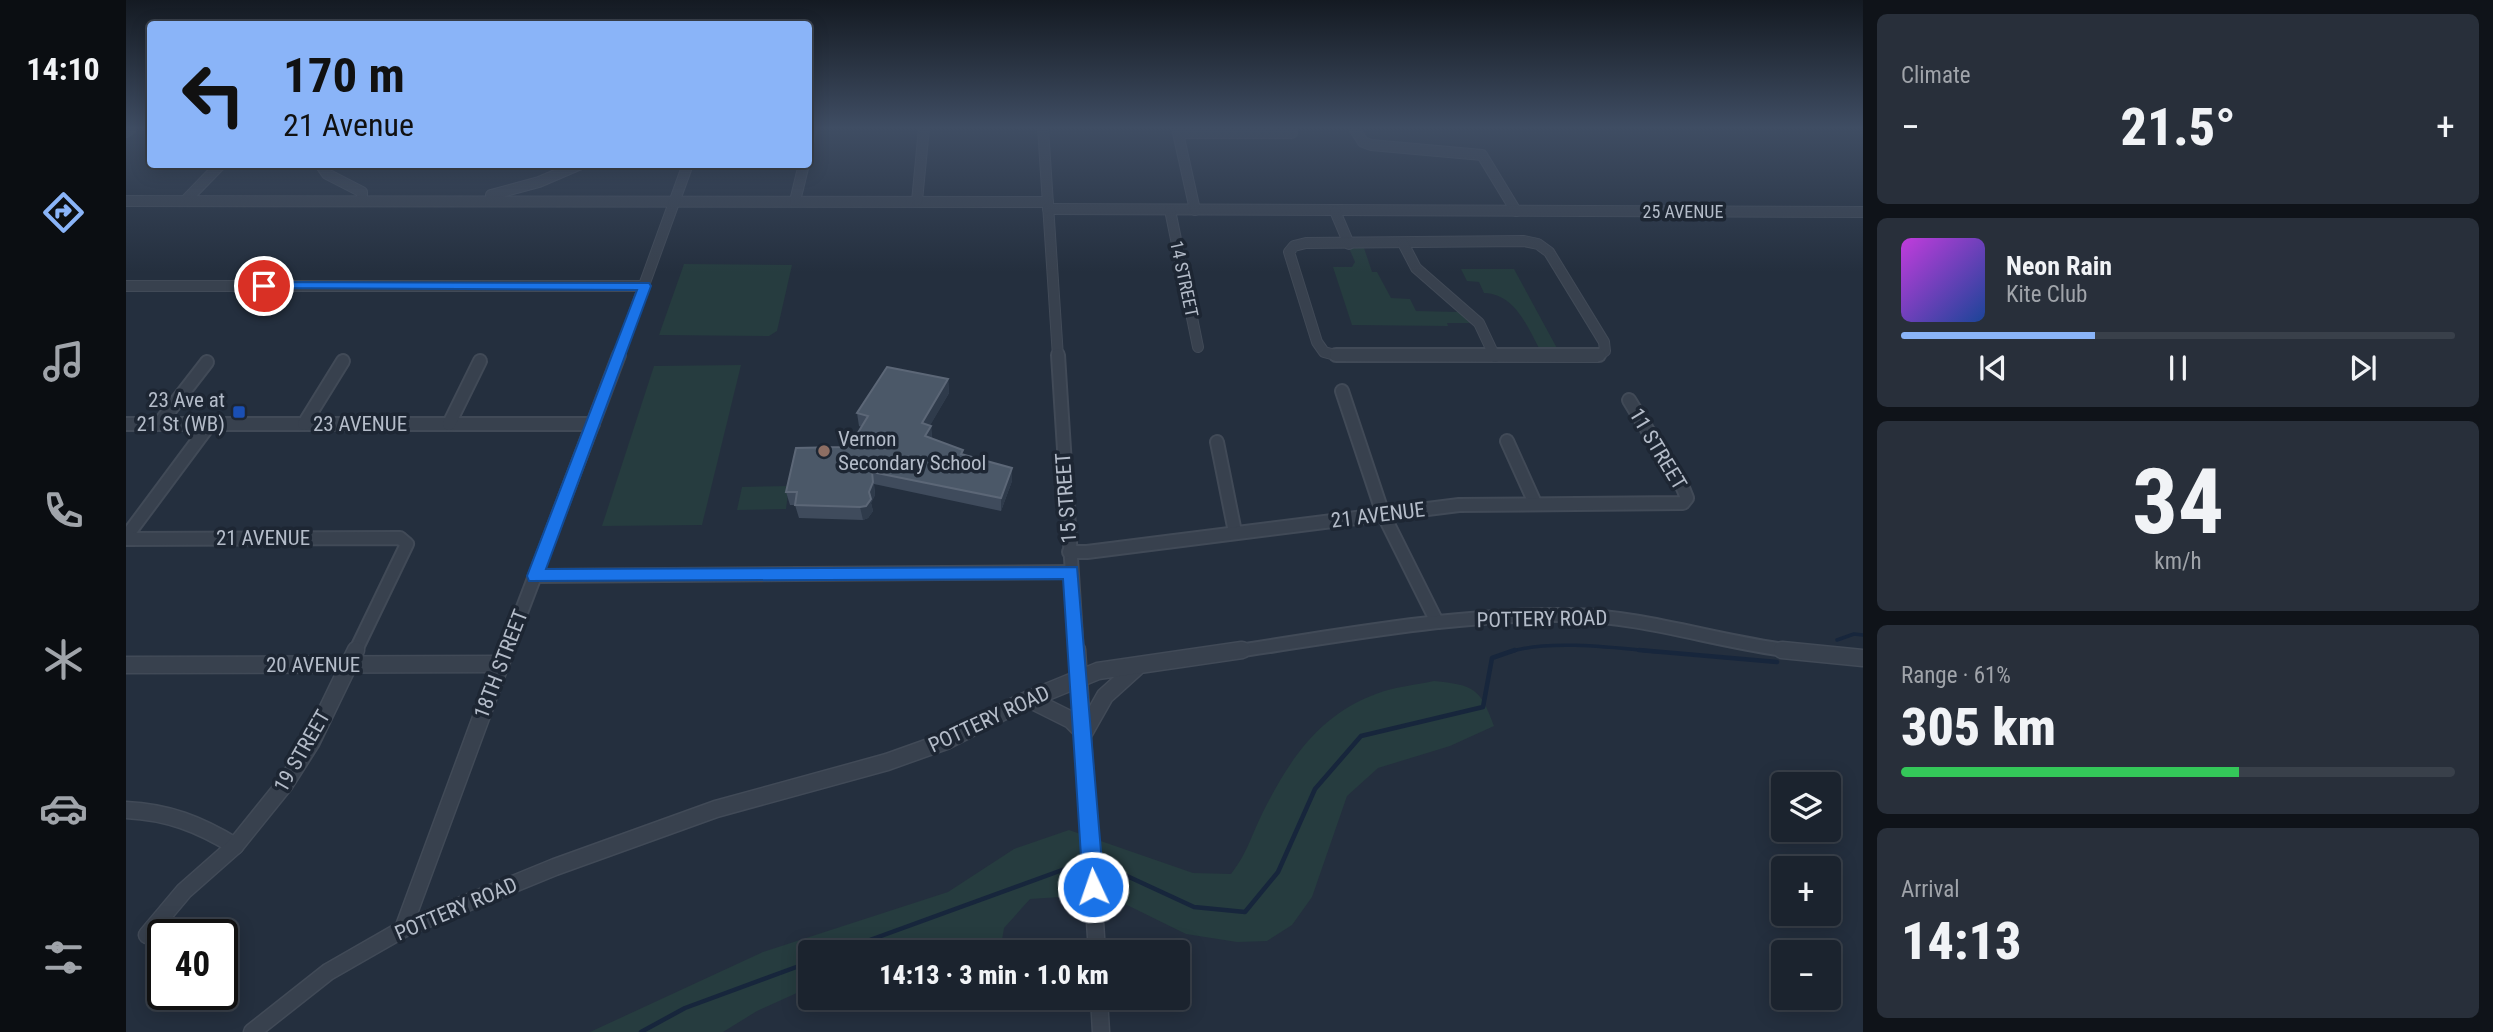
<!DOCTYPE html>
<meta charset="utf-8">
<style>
:root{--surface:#1b232e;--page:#282f3a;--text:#f1f3f6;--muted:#a0a4aa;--line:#39404a;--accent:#8ab4f8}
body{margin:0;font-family:"Roboto Condensed",sans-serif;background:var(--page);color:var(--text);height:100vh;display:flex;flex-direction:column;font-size:26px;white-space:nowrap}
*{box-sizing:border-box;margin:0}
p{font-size:23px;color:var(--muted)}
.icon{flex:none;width:38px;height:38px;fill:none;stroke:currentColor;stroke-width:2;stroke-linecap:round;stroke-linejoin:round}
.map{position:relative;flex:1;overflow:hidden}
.drawer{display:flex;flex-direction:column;gap:14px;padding:14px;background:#0f1319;width:630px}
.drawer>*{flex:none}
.hud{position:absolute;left:21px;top:21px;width:665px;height:147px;border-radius:7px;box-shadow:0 4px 18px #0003,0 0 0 2px var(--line);background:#8ab4f8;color:#111;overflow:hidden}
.controls{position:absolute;left:1645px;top:772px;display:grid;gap:14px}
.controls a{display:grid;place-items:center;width:70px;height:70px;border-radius:7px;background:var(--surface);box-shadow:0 4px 18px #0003,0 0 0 2px var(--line);font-size:35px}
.speed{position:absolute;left:21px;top:919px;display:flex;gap:14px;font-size:35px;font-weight:700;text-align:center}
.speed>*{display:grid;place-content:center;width:91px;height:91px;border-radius:50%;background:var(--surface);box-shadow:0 4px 18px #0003,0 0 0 2px var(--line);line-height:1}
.speed .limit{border:4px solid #111;border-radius:10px;background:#fff;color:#111}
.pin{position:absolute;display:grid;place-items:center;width:60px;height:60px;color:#fff;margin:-30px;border:4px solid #fff;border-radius:50%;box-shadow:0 2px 7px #0007}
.me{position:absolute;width:77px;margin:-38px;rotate:357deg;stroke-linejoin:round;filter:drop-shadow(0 0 5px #0008)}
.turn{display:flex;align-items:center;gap:24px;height:147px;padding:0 21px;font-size:32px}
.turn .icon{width:91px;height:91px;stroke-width:2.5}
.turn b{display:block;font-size:49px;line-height:60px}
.big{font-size:52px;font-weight:800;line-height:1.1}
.drawer .tile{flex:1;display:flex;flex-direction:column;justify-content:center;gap:10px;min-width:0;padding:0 24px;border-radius:10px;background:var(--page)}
.drawer .dial{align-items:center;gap:0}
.dial b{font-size:91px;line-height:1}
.song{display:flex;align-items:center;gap:21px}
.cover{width:84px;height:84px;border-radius:10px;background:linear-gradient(135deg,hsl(290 70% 55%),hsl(220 70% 35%))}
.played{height:7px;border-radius:4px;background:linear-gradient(90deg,var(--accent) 35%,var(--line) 35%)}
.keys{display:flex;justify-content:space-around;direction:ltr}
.heat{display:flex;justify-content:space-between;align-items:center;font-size:38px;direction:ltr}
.charge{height:10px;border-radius:5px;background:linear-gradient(90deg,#34c759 61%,var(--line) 0)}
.trip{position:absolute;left:672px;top:940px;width:392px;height:70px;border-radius:7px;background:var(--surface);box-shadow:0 4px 18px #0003,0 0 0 2px var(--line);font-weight:800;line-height:70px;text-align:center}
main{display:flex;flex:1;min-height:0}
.dock{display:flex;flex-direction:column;width:126px;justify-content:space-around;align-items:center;background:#0b0e12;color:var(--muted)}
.dock .icon{width:49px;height:49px}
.dock .active{color:var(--accent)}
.dock b{font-size:32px;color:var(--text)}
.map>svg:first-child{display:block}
</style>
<main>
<nav class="dock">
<b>14:10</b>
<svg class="icon active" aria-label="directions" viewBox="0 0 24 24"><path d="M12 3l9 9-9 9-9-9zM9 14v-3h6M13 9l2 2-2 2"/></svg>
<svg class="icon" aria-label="music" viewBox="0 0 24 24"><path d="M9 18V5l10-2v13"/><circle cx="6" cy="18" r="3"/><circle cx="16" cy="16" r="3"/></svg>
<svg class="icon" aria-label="phone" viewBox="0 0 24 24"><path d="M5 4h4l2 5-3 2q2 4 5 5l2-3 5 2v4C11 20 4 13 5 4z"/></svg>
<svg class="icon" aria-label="climate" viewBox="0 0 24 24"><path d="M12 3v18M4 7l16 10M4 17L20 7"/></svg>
<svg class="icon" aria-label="car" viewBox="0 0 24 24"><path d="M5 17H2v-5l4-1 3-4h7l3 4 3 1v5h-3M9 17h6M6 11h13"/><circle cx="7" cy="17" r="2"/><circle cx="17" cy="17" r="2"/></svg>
<svg class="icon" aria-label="filters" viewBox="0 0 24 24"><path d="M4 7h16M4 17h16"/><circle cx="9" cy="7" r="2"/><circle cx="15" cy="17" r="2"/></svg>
</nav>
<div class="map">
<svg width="1737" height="1032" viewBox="0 0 1737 1032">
<rect width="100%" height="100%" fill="#242f3e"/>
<g fill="#263c3f">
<path d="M1223,248H1238L1246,272H1251L1265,298L1284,299L1290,311L1332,312L1345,323H1321L1322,326L1226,325L1207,267H1226L1229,262Z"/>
<path d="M558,264L666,265L651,331L643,336L533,335Z"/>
<path d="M1335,269H1388L1432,350H1414C1401,326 1389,294 1358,293L1353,282L1341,281Z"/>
<path d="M615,365L576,525L476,526L528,366Z"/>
<path d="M663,486L660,509L611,510L616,487Z"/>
<path d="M1308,681C1348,685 1354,688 1368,726L1324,746L1252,768L1221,796L1186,897L1166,925L1141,941L1111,942L1060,934L1001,905L965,895L904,899L878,928L874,952H684V987L631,1011L597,1032H464L637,952L822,892L888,849L943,830L1067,873L1105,874C1122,852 1125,836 1137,812C1163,760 1193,715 1250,694C1268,687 1289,685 1308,681Z"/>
</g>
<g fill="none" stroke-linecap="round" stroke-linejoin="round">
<g stroke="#17263c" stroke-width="3.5">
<path d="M1711,640L1728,634L1737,635"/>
<path d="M1384,652C1422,639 1492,648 1533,652"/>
</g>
<g stroke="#17263c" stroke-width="4.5">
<path d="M1513,650L1651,662"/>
<path d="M988,870L1068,907L1119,912L1152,872L1189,789L1235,736L1357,707L1366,658L1389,650"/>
<path d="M711,952L939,869"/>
<path d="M515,1032L559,1008L684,962"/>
</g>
<g stroke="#414a57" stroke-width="12">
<g id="minor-far2">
<path d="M917,128L932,357"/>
<path d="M1228,128L1237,142L1245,145L1356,155L1390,211"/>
<path d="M0,132L5,128"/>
<path d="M682,143L686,128"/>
<path d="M194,164L201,174L236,192V200"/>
<path d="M365,195L413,182L455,164"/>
<path d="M60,200L95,164"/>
<path d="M0,201L922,202"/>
<path d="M669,201L678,164"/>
<path d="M791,201L798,128"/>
<path d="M922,209L1737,212"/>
<path d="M1044,210L1072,347"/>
<path d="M1069,210L1052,133H1166"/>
<path d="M1209,211L1223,244"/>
<path d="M1398,241L1412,244L1423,252L1478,342L1479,351L1470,357L1213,356L1198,352L1191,342L1163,252L1168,246L1180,243Z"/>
<path d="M1277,243L1290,268L1353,323L1369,357"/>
<path d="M0,286H519"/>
<path d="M492,357L562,164"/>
</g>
</g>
<g stroke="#414a57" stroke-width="16">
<g id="minor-far1">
<path d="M932,355L951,652"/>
<path d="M1210,355H1473"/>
<path d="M1216,391L1257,514L1311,622"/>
<path d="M0,424H467"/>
<path d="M33,424L81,362"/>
<path d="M178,424L217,361"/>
<path d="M323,424L354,361"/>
<path d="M1381,441L1409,503"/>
<path d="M1091,442L1109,532"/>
<path d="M0,537L84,424"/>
<path d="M0,539L274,538L281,544L229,652"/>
<path d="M943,552H961L1333,505L1557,503L1561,498L1557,488L1503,400"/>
<path d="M409,576L945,572"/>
<path d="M380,652L493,355"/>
<path d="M1104,652C1216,636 1330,613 1443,615C1521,616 1597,644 1674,652"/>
</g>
</g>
<g stroke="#414a57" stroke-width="19">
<g id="minor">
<path d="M951,650L971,952"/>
<path d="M1656,650L1737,658"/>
<path d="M0,665L375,664"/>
<path d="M903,699L945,720L958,733L979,696L1010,668"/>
<path d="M0,810C42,812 73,824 109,846"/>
<path d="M277,929L380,650"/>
<path d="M21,935L58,891L109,846L159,784L185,743L230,650"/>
<path d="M973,998L975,1032"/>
<path d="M126,1032L202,972L277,929L429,867L590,809L761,762L820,741L894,703L972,671L1116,650"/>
</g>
</g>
<use href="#minor-far2" stroke="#38414e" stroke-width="10"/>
<use href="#minor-far1" stroke="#38414e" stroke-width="12"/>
<use href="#minor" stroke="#38414e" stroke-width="16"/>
</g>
<path fill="#3f4b5c" d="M822,379L823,393L804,425L805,426L806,439L886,481L875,511L748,484L749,495L745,503L747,511L742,518L737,520L673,518L669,505H664L660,492L730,436L736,427L733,426L731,413Z"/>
<g fill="#2f3b4b">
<path d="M822,379L823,393L798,436L796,423Z"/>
<path d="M805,426L806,439L799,436Z"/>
<path d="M886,468V481L875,511V498Z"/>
<path d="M746,472L749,495L745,503L747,511L742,518L737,520L734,507L743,492Z"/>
</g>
<path fill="#4b5868" stroke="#5c6777" stroke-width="2" d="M761,367L822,379L796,423L805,426L799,436L837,450L835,454L886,468L875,498L746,472L747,482L743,492L745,499L740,506L734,507L669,505L671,492H660L670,448L716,447L724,434L730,436L742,416L731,413Z"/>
<linearGradient id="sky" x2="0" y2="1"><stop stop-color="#141a22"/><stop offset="0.47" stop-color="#3f4d63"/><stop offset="1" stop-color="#3f4d63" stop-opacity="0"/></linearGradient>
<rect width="1737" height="272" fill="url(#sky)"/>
<path fill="#1a73e8" stroke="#114b97" stroke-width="2" d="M138,282L523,283L525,286L420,569L951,567L978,887L974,894L967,897L960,894L957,887L937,579L403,581L401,576L511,290L133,288L131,286Z"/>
<rect fill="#1a4fb4" stroke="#1d2633" stroke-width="2.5" x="106" y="405" width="14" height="14" rx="3.5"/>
<circle fill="#8d6e63" stroke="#1d2633" stroke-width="2.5" cx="698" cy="451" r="7"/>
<g text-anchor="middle" stroke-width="7" stroke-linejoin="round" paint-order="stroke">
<g font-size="18" fill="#b4bcc9" stroke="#1d2633">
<text x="1557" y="218">25 AVENUE</text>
<text transform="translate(1058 279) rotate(78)" y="6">14 STREET</text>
</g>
<g font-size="21" fill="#b4bcc9" stroke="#1d2633" text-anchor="end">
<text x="99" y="407">23 Ave at<tspan x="99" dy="24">21 St (WB)</tspan></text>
<text x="712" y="446" text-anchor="start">Vernon<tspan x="712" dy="24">Secondary School</tspan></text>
</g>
<g font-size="21" fill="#b4bcc9" stroke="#1d2633">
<text x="234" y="431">23 AVENUE</text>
<text transform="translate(1532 449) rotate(59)" y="7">11 STREET</text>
<text transform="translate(940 498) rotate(-94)" y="7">15 STREET</text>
<text transform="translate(1252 515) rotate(-7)" y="7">21 AVENUE</text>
<text x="137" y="545">21 AVENUE</text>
<text transform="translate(1416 619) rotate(-1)" y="7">POTTERY ROAD</text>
<text transform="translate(375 664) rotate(-69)" y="7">18TH STREET</text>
<text x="187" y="672">20 AVENUE</text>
<text transform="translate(863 719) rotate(-25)" y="7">POTTERY ROAD</text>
<text transform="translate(176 751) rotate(-60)" y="7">19 STREET</text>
<text transform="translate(330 909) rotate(-23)" y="7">POTTERY ROAD</text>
</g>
</g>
</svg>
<div class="controls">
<a><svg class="icon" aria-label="layers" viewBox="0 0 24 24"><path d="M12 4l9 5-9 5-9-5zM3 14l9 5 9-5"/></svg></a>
<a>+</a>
<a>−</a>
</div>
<div class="speed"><div class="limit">40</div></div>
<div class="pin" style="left:138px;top:286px;background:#d93025"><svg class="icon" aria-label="arrive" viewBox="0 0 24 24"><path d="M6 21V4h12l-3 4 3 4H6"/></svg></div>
<svg class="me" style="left:967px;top:887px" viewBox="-20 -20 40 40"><circle r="17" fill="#1a73e8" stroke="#fff" stroke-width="3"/><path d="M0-11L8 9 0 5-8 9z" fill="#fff"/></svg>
<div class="trip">14:13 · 3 min · 1.0 km</div>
<div class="hud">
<div class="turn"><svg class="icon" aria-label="left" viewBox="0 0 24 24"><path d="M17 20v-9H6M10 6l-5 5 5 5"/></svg><div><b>170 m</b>21 Avenue</div></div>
</div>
</div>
<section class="drawer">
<div class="tile"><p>Climate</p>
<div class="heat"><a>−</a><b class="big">21.5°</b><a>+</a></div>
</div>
<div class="tile">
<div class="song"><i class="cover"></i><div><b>Neon Rain</b><p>Kite Club</p></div></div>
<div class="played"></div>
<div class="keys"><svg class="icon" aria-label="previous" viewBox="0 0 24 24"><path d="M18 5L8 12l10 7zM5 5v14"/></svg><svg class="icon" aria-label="pause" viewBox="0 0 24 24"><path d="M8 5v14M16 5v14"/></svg><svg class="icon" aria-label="next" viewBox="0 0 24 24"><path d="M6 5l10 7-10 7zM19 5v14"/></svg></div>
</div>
<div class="tile dial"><b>34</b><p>km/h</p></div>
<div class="tile"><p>Range · 61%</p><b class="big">305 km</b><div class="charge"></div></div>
<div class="tile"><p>Arrival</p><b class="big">14:13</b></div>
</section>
</main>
